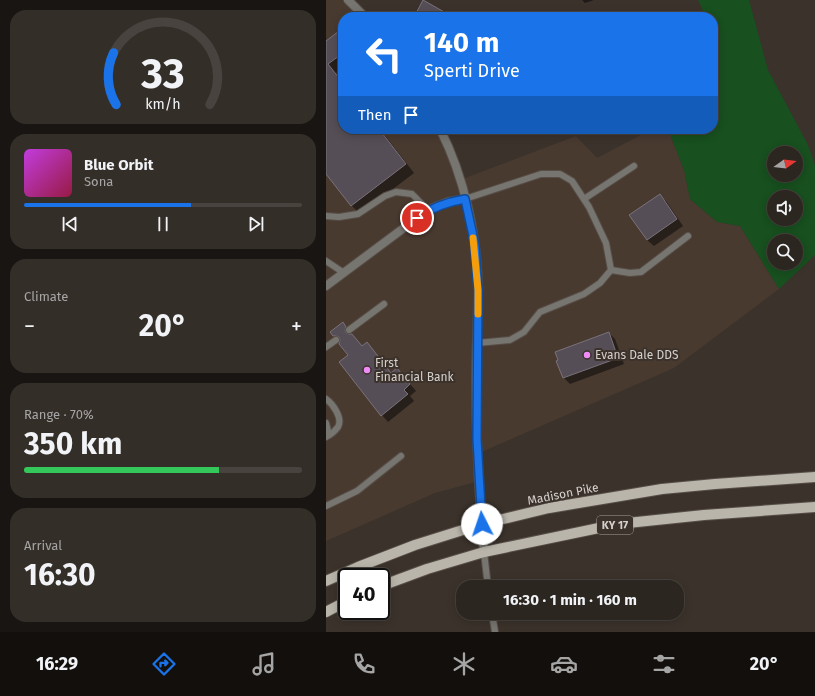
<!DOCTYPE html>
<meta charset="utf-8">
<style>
:root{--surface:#2c2620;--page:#342e29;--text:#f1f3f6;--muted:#a6a5a5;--line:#48433e;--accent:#1a73e8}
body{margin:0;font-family:"Fira Sans",sans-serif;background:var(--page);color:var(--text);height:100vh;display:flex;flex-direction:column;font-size:15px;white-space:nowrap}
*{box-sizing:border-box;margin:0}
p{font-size:13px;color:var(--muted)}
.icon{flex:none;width:22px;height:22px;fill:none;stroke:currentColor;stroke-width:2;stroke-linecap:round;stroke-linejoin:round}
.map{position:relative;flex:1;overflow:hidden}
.panel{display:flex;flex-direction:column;gap:10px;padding:10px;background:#181512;width:326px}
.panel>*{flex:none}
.guide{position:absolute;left:12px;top:12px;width:380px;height:122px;border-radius:16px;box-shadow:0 2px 10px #0003,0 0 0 1px var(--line);background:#1a73e8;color:#fff;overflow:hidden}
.needle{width:26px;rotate:76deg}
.tools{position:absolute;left:441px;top:146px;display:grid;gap:8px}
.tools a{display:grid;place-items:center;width:36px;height:36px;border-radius:50%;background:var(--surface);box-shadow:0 2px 10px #0003,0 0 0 1px var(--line);font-size:20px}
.speed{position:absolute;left:12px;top:568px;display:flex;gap:8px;font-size:20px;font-weight:700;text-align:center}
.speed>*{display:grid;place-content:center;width:52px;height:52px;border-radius:50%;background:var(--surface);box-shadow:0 2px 10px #0003,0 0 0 1px var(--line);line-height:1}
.speed .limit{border:2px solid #111;border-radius:6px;background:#fff;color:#111}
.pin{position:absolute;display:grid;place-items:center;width:34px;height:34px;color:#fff;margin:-17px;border:2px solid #fff;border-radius:50%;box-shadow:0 1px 4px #0007}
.me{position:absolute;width:44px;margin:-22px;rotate:356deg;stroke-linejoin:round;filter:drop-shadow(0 0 3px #0008)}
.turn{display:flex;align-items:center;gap:14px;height:84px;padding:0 20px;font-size:18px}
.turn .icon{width:52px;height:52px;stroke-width:2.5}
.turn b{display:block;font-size:28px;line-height:34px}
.then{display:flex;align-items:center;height:38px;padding:0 20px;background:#0003;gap:8px;font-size:15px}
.big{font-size:30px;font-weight:700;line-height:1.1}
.panel .tile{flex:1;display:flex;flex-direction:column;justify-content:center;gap:6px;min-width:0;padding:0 14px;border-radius:16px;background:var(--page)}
.panel .dial{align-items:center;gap:0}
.dial svg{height:104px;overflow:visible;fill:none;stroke:var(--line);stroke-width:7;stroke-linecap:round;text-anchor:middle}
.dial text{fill:var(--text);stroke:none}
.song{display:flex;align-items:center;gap:12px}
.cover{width:48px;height:48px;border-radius:6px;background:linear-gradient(135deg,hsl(290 70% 55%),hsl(340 70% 35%))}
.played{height:4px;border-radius:2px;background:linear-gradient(90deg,var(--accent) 60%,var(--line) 60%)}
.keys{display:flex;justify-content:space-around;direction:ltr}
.heat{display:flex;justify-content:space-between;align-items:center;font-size:22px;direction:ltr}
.charge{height:6px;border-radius:3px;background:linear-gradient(90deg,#34c759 70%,var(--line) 0)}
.trip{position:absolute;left:130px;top:580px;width:228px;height:40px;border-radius:16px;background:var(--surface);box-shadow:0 2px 10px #0003,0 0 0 1px var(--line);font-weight:700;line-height:40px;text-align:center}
.tab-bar{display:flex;height:64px;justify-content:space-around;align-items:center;background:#120f0d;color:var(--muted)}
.tab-bar .icon{width:28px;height:28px}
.tab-bar .selected{color:var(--accent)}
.tab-bar b{font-size:18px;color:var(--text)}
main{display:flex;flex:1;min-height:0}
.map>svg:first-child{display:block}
</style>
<main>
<section class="panel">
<div class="tile dial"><svg viewBox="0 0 100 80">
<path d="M14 69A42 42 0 1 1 86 69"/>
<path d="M14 69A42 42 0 0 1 12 29" stroke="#1a73e8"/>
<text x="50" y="56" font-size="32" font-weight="700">33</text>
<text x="50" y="72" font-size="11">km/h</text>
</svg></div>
<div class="tile">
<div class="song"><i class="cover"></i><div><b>Blue Orbit</b><p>Sona</p></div></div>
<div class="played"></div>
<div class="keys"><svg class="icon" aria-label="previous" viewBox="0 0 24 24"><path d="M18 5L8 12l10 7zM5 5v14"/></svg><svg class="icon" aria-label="pause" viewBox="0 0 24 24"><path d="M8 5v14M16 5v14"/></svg><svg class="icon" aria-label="next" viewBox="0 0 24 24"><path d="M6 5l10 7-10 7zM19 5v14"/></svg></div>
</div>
<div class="tile"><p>Climate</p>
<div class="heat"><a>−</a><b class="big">20°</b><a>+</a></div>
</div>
<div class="tile"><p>Range · 70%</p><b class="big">350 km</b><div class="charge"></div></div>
<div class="tile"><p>Arrival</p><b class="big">16:30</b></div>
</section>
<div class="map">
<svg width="489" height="632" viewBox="0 0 489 632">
<rect width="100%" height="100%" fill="#3b322b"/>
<path fill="#493a30" d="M0,0H22L39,17H17V129H114L134,180L250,136L271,158L326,129H342L358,170L364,199L391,222L414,226L453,289L348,368L151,454L153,481L109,493L0,541Z"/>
<path fill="#18501f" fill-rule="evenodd" d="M372,0H423L442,70L482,145L489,165V255L453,289L414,226L391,222L364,199L358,170L342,129H387V60L390,55L387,38V17H380ZM448,153H470V175H448ZM448,197H470V219H448ZM448,241H470V263H448Z"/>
<g fill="#0007">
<path d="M256,0H268L259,3Z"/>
<path d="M17,29V67L10,73L17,82V129H54L88,173L34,214L26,206L0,172V42Z"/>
<path d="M333,195L340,201L357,226L328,246L321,240Z"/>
<path d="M17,324L36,347L47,350L66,374L71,369L90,391L84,396L88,401L62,422L56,415L23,355L14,342L8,336Z"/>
<path d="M283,333L289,339L298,364L244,384L238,378Z"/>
</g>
<g fill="#564e56" stroke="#7a727b">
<path d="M97,0L127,17H88Z"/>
<path d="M17,28V53L2,64L17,83V129H53L80,164L25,206L0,174V41Z"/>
<path d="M334,194L351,219L321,240L303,215Z"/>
<path d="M17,322L20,327L19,330L20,333L23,334H26L36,346L41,342L65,373L71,368L84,384L78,390L82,394L55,416L13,362L22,355L13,344L14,340L13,337L10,336H7L4,332Z"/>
<path d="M283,332L292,358L237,378L230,361L232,360L229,352Z"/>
</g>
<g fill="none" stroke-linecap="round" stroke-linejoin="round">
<g stroke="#574e48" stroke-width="8">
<g id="service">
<path d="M139,199L215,174H234L246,181L263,207L280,243L285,270L274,283L258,294L214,312L198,332L184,340L151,343"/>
<path d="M258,199L308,166"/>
<path d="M0,216L13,217L32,214L59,196L70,192L86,194L102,210"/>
<path d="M0,261L18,273"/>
<path d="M285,270L304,273L315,272L362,236"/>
<path d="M23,330L58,304"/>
<path d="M0,347L10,340"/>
<path d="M0,399C7,404 17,418 12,427C9,431 4,435 0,437"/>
<path d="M0,423L3,435"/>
<path d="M0,506L31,491L75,456"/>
<path d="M158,552L162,587"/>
<path d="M166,613L169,632"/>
</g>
</g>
<g stroke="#574e48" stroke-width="10">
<path id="minor" d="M0,286L102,210L122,202L139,199"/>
</g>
<g stroke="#574e48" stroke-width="10">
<g id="tertiary">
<path d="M22,0L39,17"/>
<path d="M114,129C138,176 152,238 152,291C152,321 150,351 150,382C150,439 153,495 158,552"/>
</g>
</g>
<g stroke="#574e48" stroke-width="12">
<g id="primary">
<path d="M0,581L32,567L89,545L156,524L223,508L336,489L389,484L489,477"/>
<path d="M55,586L101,569L158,552L292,524L378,515L489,507"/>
<path d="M0,612L21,601"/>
</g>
</g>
<use href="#service" stroke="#777570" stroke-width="6"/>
<use href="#minor" stroke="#777570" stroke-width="8"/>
<use href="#tertiary" stroke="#777570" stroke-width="8"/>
<use href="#primary" stroke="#b9b5ab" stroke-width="10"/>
</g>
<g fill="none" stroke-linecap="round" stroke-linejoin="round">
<g stroke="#114b97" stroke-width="10">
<path id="route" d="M91,218C106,207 121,202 139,199L149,245L152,290L151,439L156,524"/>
</g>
<use href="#route" stroke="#1a73e8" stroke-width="7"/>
<path stroke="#f59e0b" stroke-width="7" d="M147,238L152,290V314"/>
</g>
<g fill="#ee8bf7" stroke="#3b322b" stroke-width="1.5">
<circle cx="261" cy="355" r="4"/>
<circle cx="41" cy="370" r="4"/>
</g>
<g text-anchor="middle" stroke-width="4" stroke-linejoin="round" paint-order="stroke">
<rect fill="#3b322b" stroke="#a8a19c" stroke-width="1" x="271" y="516" width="36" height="18" rx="3"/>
<g font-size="11" font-weight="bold" fill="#d6d0cd">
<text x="289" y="529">KY 17</text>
</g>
<g font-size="12" fill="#d6d0cd" stroke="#3b322b" text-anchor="start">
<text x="269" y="359">Evans Dale DDS</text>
<text x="49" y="367">First<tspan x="49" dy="14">Financial Bank</tspan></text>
</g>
<g font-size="12" fill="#d6d0cd" stroke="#3b322b">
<text transform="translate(237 494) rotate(-11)" y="4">Madison Pike</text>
</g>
</g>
</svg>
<div class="tools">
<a><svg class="needle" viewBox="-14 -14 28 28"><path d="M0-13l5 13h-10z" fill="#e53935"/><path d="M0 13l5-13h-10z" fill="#a6a5a5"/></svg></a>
<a><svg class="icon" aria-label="sound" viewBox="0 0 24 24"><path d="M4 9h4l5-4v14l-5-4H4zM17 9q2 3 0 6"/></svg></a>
<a><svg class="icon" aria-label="search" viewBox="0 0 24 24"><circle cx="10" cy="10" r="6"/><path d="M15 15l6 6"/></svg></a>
</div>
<div class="speed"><div class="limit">40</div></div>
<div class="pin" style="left:91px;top:218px;background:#d93025"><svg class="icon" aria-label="arrive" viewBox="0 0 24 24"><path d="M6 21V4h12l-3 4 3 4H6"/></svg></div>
<svg class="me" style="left:156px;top:524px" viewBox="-20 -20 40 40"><circle r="19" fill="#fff"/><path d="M0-13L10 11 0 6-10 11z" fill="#1a73e8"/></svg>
<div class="trip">16:30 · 1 min · 160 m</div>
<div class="guide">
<div class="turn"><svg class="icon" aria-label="left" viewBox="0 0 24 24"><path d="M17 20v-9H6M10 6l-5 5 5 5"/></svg><div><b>140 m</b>Sperti Drive</div></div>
<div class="then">Then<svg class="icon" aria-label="arrive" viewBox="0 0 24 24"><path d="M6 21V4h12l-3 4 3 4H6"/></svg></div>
</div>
</div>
</main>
<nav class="tab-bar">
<b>16:29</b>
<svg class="icon selected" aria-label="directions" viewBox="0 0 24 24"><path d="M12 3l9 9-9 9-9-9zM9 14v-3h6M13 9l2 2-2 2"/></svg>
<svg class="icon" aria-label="music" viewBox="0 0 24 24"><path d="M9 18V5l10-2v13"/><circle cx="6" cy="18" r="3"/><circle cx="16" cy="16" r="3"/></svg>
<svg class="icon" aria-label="phone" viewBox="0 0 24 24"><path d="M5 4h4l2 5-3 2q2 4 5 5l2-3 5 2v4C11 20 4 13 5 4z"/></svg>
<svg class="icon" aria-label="climate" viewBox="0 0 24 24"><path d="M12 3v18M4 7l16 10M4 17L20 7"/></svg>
<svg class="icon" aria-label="car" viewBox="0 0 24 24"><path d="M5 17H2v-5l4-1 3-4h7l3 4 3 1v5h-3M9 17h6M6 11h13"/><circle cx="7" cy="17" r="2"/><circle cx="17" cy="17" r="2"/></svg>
<svg class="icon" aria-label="filters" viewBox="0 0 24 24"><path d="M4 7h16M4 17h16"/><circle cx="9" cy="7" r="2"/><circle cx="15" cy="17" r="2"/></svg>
<b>20°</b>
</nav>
